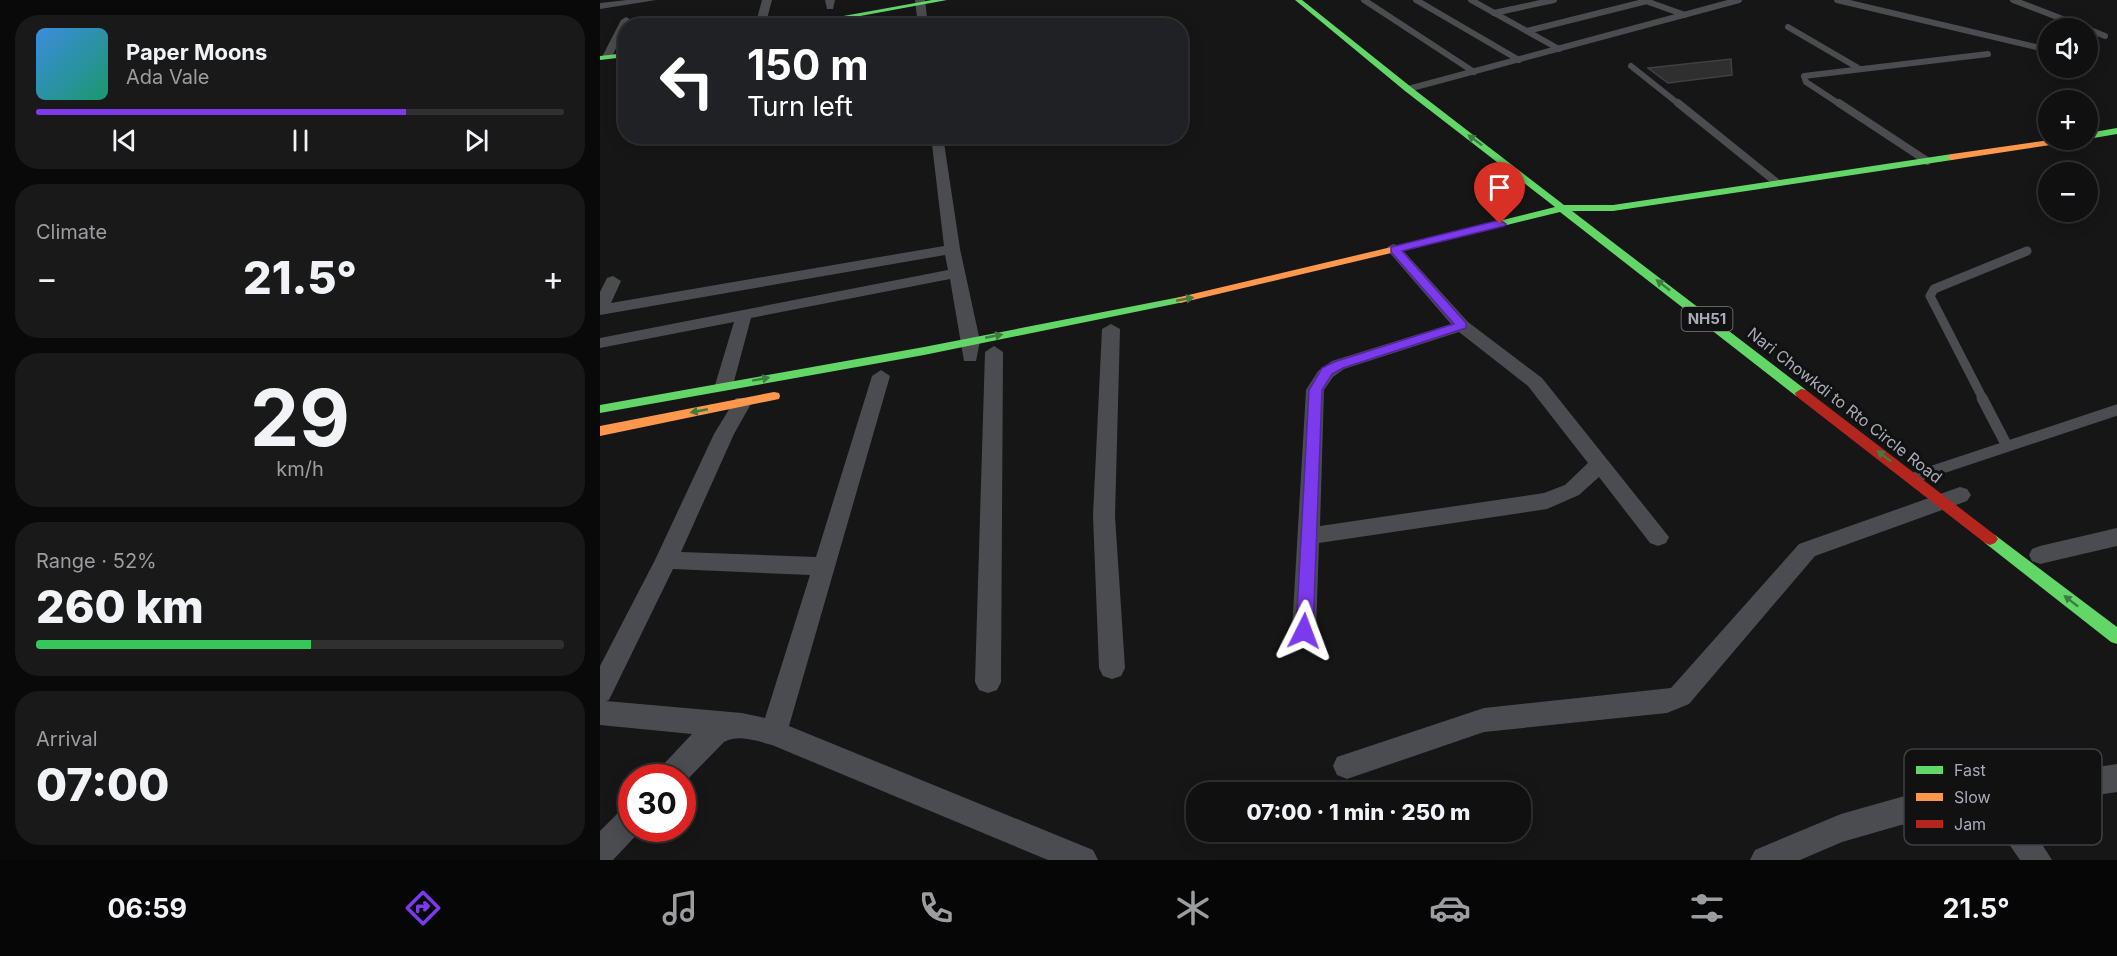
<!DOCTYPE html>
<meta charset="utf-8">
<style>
:root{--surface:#101011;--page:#19191a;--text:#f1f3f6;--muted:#9c9d9f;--line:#303031;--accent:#7c3aed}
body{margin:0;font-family:Inter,sans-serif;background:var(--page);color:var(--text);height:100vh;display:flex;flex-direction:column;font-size:22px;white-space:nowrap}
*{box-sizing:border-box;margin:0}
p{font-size:20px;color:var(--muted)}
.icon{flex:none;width:33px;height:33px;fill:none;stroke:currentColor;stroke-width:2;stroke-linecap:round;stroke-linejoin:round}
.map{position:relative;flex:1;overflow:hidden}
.sheet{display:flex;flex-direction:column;gap:15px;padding:15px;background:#090909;width:600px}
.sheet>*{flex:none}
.top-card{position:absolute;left:18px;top:18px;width:570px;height:126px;border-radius:24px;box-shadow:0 3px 15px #0003,0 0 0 2px var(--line);background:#202124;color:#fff;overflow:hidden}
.buttons{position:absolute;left:1438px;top:18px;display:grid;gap:12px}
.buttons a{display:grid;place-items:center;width:60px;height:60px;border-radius:50%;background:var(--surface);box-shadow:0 3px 15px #0003,0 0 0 2px var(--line);font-size:30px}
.speed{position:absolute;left:18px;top:764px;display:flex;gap:12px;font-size:30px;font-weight:700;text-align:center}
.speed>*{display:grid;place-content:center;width:78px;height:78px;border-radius:50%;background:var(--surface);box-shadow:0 3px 15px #0003,0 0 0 2px var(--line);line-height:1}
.speed .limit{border:9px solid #d22;background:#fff;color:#111}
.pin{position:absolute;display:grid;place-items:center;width:51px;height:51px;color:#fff;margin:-62px -26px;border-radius:50% 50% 50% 0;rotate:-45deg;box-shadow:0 0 6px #0007}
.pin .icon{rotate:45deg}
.me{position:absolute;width:66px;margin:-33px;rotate:3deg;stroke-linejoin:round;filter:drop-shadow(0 0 4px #0008)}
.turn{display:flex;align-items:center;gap:21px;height:126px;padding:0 30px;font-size:27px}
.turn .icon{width:78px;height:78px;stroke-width:2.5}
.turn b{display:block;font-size:42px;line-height:51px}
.big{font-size:45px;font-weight:800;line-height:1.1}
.sheet .widget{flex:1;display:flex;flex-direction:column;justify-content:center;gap:9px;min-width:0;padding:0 21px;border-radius:24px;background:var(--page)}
.sheet .dial{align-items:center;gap:0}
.dial b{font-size:78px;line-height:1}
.song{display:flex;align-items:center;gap:18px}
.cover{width:72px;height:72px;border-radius:9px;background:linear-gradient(135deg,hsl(210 70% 55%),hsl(160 70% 35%))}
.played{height:6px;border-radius:3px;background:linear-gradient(90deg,var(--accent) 70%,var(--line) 70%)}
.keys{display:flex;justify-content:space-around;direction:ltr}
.heat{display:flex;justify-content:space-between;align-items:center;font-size:33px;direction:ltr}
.charge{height:9px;border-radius:4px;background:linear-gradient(90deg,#34c759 52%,var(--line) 0)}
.trip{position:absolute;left:586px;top:782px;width:345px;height:60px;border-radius:24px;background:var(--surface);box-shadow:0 3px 15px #0003,0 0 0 2px var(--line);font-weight:800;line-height:60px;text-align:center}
.tabs{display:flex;height:96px;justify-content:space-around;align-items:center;background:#060607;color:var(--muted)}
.tabs .icon{width:42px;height:42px}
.tabs .selected{color:var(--accent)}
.tabs b{font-size:27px;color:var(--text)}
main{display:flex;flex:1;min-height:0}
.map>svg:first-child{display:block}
</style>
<main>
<section class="sheet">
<div class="widget">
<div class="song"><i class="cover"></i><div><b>Paper Moons</b><p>Ada Vale</p></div></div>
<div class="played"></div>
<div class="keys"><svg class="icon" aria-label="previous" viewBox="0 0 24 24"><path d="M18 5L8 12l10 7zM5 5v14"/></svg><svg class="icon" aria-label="pause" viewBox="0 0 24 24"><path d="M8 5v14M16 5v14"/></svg><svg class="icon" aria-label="next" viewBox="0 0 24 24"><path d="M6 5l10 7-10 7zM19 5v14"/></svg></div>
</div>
<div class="widget"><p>Climate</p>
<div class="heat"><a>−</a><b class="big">21.5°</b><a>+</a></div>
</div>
<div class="widget dial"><b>29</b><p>km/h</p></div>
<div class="widget"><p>Range · 52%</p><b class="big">260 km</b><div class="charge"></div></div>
<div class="widget"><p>Arrival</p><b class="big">07:00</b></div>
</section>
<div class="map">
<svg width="1517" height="860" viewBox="0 0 1517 860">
<rect width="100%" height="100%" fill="#161617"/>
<path fill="#2f2f30" stroke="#3f4043" stroke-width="1.5" d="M1131,59L1132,75L1068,83L1048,68Z"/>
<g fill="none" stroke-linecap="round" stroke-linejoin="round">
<g stroke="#4b4c4f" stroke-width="6">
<path d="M764,0L874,72"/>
<path d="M816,0L919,60"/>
<path d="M871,0L959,49"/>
<path d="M1043,0L1085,15"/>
<path d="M1237,0L1449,50"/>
<path d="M1413,0L1486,28"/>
<path d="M894,13L954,0"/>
<path d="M1188,27L1260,69"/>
<path d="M1488,29L1505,36"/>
<path d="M927,31L1047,1"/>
<path d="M1031,66L1080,105"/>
<path d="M808,89L1139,0"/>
<path d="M1241,105L1206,82L1204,76L1388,54"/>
</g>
<g stroke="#4b4c4f" stroke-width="8">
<path d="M1078,103L1176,182"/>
<path d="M1239,103L1327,161"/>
</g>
<path stroke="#4b4c4f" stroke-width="9" d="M1383,399L1330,296L1334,289L1427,251"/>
<g stroke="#4b4c4f" stroke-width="11">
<path d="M1382,398L1407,446"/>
<path d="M1318,476L1517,410"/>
</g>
<g fill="#4b4c4f" fill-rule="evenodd">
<path d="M27,0H56L0,9V3Z"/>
<path d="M162,0H172L165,26H155Z"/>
<path d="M225,0H235L233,9H227Z"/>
<path d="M315,0H325L328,26H318Z"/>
<path d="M26,17L31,20L26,26L12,57L3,59L2,57L21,20Z"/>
<path d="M331,136H343L360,249L380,341L376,361H364L350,279L151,318L133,385L131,389H117L115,385L134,322L0,348V338L348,270L345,255L0,315V292L7,278L13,276L21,281L11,303L344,246Z"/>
<path d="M794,244L799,246L868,322L942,378L1069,537L1066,543L1058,546L1050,543L999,477L979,495L947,509L719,543L716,631L713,638L704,641L695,638L692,631L706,390L718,371L732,361L851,324L789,252L786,249L789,246ZM859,332L928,386L988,463L965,485L944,493L720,526L724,390L733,377L744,369Z"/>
<path d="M511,324L520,329L515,516L525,668L521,676L512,679L503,676L499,668L493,516L502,329Z"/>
<path d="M394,346L403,352L401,682L397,690L388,693L379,690L375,682L385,352Z"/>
<path d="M281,370L290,376L189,726L493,850L498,860H448L172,745C157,741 139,734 124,742L82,785V777H57L61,767L92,734L0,725V666L55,560L114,434L136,398H150L152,402L134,434L81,552L216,557L272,376ZM73,569L210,575L165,718L142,713L6,701L9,700Z"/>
<path d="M1360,487L1367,489L1371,495L1367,501L1215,556L1089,704L1067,713L884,732L747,779L737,775L733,766L737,757L884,708L1071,688L1199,544Z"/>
<path d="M1517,528V546L1440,564L1432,561L1429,555L1432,549L1440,546Z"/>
<path d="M1517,764V792L1418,807L1452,860H1420L1387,812L1301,825L1242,842L1200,860H1150L1155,850L1241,814L1301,797Z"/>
<path d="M32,805V828L42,829L13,860H0V831L22,809Z"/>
</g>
<g fill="#63d668" fill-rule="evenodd">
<path d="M332,0H347L206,26H188Z"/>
<path d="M695,0H702L811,87L964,205H1013L1352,154L1357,157L1352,160L1013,211H972L1206,390L1207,393L1201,397L1196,396L960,212L838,242L834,241V237L955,207L805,91Z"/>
<path d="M26,53V57L0,60V56Z"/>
<path d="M1517,128V134L1488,139V133Z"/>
<path d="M580,297L584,298V302L324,355L0,413V405L324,347Z"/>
<path d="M1390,533L1395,535L1517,627V644L1511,642L1385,543L1382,539L1385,535Z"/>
</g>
<g fill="#ff974d" fill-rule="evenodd">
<path d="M1450,140H1468L1464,143L1352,160L1347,157L1352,154Z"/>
<path d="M838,236L843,239L842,241L580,303L574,300L580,297Z"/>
<path d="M174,392L179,393L180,396L179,399L0,436V426Z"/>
</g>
<path fill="#b3261e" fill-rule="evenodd" d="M1201,389L1206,390L1395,535L1398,539L1395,543L1390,545L1385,543L1196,396L1195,393Z"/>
</g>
<defs><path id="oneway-solid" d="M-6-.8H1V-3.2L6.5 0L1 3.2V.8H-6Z" transform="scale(1.5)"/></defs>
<g fill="#3e7d41">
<use href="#oneway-solid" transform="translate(875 140) rotate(-143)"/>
<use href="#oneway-solid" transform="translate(1063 285) rotate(-142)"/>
<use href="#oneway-solid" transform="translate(585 299) rotate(-11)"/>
<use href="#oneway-solid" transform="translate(394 336) rotate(-11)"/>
<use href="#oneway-solid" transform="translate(161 379) rotate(-10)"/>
<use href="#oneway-solid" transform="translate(99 411) rotate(169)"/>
<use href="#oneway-solid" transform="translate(1284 456) rotate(-142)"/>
<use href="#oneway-solid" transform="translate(1471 601) rotate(-142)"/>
</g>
<path fill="#7c3aed" stroke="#51269a" stroke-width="1.5" d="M900,220L906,224L904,226L802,251L866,323V328L743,368L732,374L722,390L713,631L710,636L704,638L698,636L696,631L709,390L722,368L734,362L854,324L791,252V247Z"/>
<g text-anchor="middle" stroke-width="6" stroke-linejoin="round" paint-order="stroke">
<rect fill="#111112" stroke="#7b7e86" stroke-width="1.5" x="1081.5" y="307" width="51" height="24" rx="4.5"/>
<g font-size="15" font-weight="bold" fill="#a8acb7">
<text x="1107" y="324">NH51</text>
</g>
<g font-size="16" fill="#a8acb7" stroke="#111112">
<text transform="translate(1245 405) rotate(38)" y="6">Nari Chowkdi to Rto Circle Road</text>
</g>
</g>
<rect x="1304" y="749" width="198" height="96" rx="9" fill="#111112" stroke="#3e4044" stroke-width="1.5"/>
<rect x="1316" y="766" width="27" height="8" fill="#63d668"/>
<rect x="1316" y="793" width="27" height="8" fill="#ff974d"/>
<rect x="1316" y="820" width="27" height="8" fill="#b3261e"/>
<g font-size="16" fill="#a8acb7">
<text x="1354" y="776">Fast</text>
<text x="1354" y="803">Slow</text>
<text x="1354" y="830">Jam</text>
</g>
</svg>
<div class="buttons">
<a><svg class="icon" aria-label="sound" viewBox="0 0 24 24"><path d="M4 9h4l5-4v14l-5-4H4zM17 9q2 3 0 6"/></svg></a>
<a>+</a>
<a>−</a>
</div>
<div class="speed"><div class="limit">30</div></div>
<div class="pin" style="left:900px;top:224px;background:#d93025"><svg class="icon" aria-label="arrive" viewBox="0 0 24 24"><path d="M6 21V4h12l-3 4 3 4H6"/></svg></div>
<svg class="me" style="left:704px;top:631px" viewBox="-20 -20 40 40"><path d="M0-17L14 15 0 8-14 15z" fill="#7c3aed" stroke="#fff" stroke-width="4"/></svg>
<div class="trip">07:00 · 1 min · 250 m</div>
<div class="top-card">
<div class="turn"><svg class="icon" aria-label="left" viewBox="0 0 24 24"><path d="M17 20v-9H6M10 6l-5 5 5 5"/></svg><div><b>150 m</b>Turn left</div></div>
</div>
</div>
</main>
<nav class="tabs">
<b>06:59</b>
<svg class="icon selected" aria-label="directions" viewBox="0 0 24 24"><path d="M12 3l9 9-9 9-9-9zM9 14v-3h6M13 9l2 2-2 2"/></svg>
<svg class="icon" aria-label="music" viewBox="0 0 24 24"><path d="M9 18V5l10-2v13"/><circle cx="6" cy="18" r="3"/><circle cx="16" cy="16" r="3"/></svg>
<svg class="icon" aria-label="phone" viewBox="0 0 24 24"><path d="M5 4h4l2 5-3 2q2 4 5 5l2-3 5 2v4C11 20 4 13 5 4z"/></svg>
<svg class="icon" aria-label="climate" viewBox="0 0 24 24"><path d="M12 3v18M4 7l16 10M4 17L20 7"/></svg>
<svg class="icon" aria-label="car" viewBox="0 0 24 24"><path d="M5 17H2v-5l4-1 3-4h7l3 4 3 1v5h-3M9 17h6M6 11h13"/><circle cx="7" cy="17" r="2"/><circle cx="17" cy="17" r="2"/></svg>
<svg class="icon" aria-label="filters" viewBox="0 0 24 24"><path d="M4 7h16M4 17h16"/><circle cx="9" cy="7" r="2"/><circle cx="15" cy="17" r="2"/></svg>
<b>21.5°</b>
</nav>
